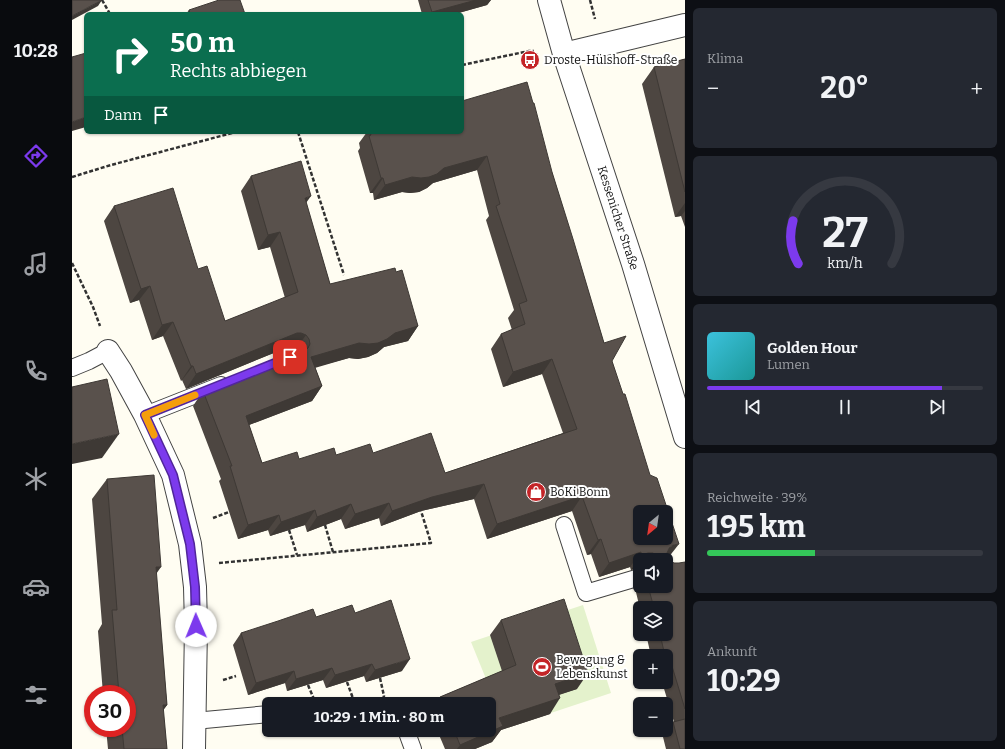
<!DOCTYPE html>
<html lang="de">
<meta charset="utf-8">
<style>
:root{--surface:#171b24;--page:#242831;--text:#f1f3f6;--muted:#9ea1a6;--line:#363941;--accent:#7c3aed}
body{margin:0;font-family:Bitter,serif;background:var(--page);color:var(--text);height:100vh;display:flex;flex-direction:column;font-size:15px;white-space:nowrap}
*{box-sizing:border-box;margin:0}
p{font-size:13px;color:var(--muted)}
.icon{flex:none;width:22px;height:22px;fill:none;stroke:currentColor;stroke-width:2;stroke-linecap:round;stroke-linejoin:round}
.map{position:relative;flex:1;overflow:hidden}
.panel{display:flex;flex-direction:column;gap:8px;padding:8px;background:#0d0f14;width:320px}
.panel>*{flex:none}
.banner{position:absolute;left:12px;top:12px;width:380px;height:122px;border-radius:6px;box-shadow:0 1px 3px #0004;background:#0b6e4f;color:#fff;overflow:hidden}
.needle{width:26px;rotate:209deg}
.fabs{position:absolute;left:561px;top:505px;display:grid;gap:8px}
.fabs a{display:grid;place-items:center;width:40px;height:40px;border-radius:6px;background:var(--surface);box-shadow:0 1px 3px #0004;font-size:20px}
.speed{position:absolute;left:12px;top:685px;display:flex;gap:8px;font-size:20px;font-weight:700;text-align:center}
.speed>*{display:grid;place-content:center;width:52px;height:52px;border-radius:50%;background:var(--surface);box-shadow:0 1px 3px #0004;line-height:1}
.speed .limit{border:6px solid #d22;background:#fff;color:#111}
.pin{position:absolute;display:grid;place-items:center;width:34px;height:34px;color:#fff;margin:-17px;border-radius:8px;box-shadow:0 2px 6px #0006}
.me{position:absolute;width:44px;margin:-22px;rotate:359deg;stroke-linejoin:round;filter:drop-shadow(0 0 3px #0008)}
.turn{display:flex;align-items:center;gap:14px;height:84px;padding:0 20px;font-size:18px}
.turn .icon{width:52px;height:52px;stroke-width:2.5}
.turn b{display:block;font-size:28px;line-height:34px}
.then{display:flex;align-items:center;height:38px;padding:0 20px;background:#0003;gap:8px;font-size:15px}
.big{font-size:30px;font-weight:700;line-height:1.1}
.panel .widget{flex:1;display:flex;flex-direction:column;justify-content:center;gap:6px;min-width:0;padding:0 14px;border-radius:6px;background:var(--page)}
.panel .dial{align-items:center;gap:0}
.dial svg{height:104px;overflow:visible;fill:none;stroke:var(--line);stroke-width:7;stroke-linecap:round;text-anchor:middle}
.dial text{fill:var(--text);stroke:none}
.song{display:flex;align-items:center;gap:12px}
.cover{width:48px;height:48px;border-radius:6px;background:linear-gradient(135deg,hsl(190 70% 55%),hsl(180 70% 35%))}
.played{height:4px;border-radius:2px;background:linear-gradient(90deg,var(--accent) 85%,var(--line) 85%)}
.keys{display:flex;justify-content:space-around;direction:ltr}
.heat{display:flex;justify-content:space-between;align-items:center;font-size:22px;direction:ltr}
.charge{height:6px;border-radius:3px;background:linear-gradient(90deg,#34c759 39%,var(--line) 0)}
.trip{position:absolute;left:190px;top:697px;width:234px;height:40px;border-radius:6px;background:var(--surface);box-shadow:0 1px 3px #0004;font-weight:700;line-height:40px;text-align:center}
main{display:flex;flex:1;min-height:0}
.tabs{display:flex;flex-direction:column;width:72px;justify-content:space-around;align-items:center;background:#090b0e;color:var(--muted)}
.tabs .icon{width:28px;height:28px}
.tabs .selected{color:var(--accent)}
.tabs b{font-size:18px;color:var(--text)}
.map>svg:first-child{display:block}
</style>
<main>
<nav class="tabs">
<b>10:28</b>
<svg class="icon selected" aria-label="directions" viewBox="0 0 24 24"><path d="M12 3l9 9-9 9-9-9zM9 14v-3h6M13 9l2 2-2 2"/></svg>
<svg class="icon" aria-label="music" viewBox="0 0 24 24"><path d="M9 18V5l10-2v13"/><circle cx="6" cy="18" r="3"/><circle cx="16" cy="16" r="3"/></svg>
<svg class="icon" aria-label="phone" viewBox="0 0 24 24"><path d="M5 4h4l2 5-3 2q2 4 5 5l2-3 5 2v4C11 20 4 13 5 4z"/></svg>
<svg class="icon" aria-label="climate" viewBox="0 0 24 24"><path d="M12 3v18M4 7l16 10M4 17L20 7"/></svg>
<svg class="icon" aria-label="car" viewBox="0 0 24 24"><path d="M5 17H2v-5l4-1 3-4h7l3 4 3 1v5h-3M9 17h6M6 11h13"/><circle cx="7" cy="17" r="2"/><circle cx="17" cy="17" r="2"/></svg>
<svg class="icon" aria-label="filters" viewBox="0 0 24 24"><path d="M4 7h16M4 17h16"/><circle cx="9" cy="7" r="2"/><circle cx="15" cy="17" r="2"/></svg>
</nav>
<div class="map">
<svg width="613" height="749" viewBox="0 0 613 749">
<rect width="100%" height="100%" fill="#fffdf2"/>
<path fill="#e4f2cc" d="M511,605L539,693L434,728L399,642Z"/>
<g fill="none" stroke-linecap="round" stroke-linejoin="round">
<g stroke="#434343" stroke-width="18">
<g id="service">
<path d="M0,368L17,361L36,351"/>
<path d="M73,415L149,385"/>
<path d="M492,525L514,593L568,577"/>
<path d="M122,721L197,714"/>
<path d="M334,730L341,749"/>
</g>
</g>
<g stroke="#434343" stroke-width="24">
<g id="minor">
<path d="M477,0L492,54L561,264L613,437"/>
<path d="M492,54L613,25"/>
<path d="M36,351L49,371L73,415L101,475L118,544L123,587L124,626L122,749"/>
</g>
</g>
<g stroke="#323232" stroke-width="2.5" stroke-dasharray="4 2" stroke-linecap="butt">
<path d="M30,0L38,14"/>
<path d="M518,0L523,19"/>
<path d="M390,65L457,51H462"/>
<path d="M226,132L272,275"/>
<path d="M0,177L39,165L164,132"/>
<path d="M0,263L21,307L28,326"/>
<path d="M141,518L157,512"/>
<path d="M253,525L261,552"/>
<path d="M217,530L225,555"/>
<path d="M147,563L359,543L349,511"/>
<path d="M308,678L312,696L309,704"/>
<path d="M151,680L164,676"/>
<path d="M275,682L283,704"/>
<path d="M236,685L244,704"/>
</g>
<use href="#service" stroke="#fff" stroke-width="16"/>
<use href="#minor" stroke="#fff" stroke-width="22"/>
</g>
<g fill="#4d4641">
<path d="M346,0H419L415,5L383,14H350Z"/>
<path d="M117,10L173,14H114Z"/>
<path d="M613,59V227L609,216L603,217L570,84L582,67Z"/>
<path d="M295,132H390L480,172L532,343L540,361L596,558L598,561L602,563H613V749H594L591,737L601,722H602L590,682H594V656H579L574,634H594V608H568V609L563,588L568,582V586H594V560H568V568H565L559,570L558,567L527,577L519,554L515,555L500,511L415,539L402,499L349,511L309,526L307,518L273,529L269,519L235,532L233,525L198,536L196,530L166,539L147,481L149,479L121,406L131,391L226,353L224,349L219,348H214L114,389L110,380L109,381L91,336L80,340L67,300L58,303L32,221L42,206L126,269L153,321L213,298L198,247L186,250L169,191L179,176L234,203L258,284L324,272L346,326L336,341L312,347L305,353L296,357L286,359L277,358L243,367L250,386L240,401L177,425L190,463L264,455L301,453L373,473L491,433L470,374L431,387L419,349L429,334L440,330L436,318L442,310L414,220L417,216L405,170L361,183L355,188L347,192L338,193L330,192L302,200L301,193H298L286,151L288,148L287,143Z"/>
<path d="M35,479L84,573L95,705L91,710L95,749H36L34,728H55V694H31L26,631L30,624L20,499Z"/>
<path d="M283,613L330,671L294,682L292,676L254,688L251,680L215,691L213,683L176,695L161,645L169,633L244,617Z"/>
<path d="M429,620L505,689L487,695L478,714L429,730L420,742L403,749H373L365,730H417V704H363L368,697L430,671L418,635Z"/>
</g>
<g fill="#3e3935">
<path d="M30,0L26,6L0,20V16Z"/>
<path d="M404,0H419L415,5L383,14H358L360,12Z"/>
<path d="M14,117V127L0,131V122Z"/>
<path d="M415,156L405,170L361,183L355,188L347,192L338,193L330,192L302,200L313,185Z"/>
<path d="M309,178H311L301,193H298Z"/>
<path d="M239,196L229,210L233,198Z"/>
<path d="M613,203V211L609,216L603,217Z"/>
<path d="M208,232L198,247L186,250L196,235Z"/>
<path d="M78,286L67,300L58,303L69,289Z"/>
<path d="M101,322L91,336L80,340L90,325Z"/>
<path d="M346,326L336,341L312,347L305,353L296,357L286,359L277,358L229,372L239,357Z"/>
<path d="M225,333H229L234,335L224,349L219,348H214L114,389L124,374Z"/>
<path d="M480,359L470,374L431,387L441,372Z"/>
<path d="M119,366H121L110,380L109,381Z"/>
<path d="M250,386L240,401L164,430L174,416Z"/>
<path d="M47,434L30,458L0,464V444Z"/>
<path d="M412,484L402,499L349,511L309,526L320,511L360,497Z"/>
<path d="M510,496L500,511L415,539L425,524Z"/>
<path d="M317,503L307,518L273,529L283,514Z"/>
<path d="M279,504L269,519L235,532L245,517Z"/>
<path d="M243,510L233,525L198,536L209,522Z"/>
<path d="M207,515L196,530L166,539L176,525Z"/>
<path d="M529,539L519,554L515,555L526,540Z"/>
<path d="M607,544L596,558L591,560L597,548L601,545Z"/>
<path d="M569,552L558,567L527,577L537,563Z"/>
<path d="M576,553H581L576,560H568V568H565L559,570L569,555Z"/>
<path d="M84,567H89L75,587Z"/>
<path d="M338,659L330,671L294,682L303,670Z"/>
<path d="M599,663L594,671V666L595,664Z"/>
<path d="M300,664L292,676L254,688L263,675Z"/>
<path d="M260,668L251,680L215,691L224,679Z"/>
<path d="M222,671L213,683L176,695L184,683Z"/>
<path d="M516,673L505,689L473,699L483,684Z"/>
<path d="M488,698L478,714L429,730L420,742L403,749H385L388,745L427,718Z"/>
<path d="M91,705H95L81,725Z"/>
</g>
<g fill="#59514c" stroke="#3e3935" fill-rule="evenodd">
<path d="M0,0H30L0,16Z"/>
<path d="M147,0H168L173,14H118L117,10Z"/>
<path d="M356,0H404L360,12Z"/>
<path d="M14,53V117L0,122V57Z"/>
<path d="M613,59V192L582,67Z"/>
<path d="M455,82L461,103H462L480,172L501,239L532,343L554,336L540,361L551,394H553L578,475L585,478L607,544L601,545L597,548L595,553V557L598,561L602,563H607L613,562V709L599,663L595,664L594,656H593L588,634H594V608H582L576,586H594V560H587L585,556L581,553H576L569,555V552L537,563L529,539L526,540L510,496L425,524L412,484L360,497L320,511L317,503L283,514L279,504L245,517L243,510L209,522L207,515L176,525L158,466H160L131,391L232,351L236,348L238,344L237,339L234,335L229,333H225L124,374L121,366H119L101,322L90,325L78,286L69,289L42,206L101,188L126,269L135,266L153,321L226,292L208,232L196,235L179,176L229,161L239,196L233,198L258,284L323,268L324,272L330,270L346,326L323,333L315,339L306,343L297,344L287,343L239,357L250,386L174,416L190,463L225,452L227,459L262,448L264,455L298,444L301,453L359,433L373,473L505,429L480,359L441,372L429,334L453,324L447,304L455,301L424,206L428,204L415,156L372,168L365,174L357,177L349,178L340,177L313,185L311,178H309L297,136L299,135L298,132H390V101ZM568,512H594V538H568Z"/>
<path d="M35,379L47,434L0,444V387Z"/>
<path d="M82,475L89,567H84L95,705H91L95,749H52L50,728H55V694H47L40,610H45L35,479Z"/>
<path d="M492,599L516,673L483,684L488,698L427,718L431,726L388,745L382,730H417V704H371L368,697L444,665L429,620Z"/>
<path d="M319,600L338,659L303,670L300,664L263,675L260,668L224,679L222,671L184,683L169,633L206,621L241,609L244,617L280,605L283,613Z"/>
<path d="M613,719V749H608L601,722Z"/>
</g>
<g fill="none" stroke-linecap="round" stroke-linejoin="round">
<g stroke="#51269a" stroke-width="10">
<path id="route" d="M124,626L123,587L118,544L101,475L73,415L218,357"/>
</g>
<use href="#route" stroke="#7c3aed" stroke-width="7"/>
<path stroke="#f59e0b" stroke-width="7" d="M82,435L73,415L123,395"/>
</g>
<defs>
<g id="bus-disc" transform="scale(1)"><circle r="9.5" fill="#c42427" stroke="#fff"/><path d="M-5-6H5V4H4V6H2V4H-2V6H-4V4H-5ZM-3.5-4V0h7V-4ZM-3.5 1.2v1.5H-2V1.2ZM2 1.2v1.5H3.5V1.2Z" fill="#fff"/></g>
<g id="shop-disc" transform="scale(1)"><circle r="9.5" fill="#c42427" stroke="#fff"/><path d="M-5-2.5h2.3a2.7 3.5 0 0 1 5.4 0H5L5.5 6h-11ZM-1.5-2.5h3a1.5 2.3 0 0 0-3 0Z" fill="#fff"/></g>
<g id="stadium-disc" transform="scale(1)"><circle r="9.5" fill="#c42427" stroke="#fff"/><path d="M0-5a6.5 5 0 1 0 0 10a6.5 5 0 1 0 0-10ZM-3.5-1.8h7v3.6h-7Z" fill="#fff"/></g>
</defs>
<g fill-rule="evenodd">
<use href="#bus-disc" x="458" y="60"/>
<use href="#shop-disc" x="464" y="492"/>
<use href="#stadium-disc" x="470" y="667"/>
</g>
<g text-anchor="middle" stroke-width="4" stroke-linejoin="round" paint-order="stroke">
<g font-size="12" fill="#101010" stroke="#fff" text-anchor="start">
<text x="472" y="64">Droste-Hülshoff-Straße</text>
<text x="478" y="496">BoKi Bonn</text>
<text x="484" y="664">Bewegung &amp;<tspan x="484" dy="14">Lebenskunst</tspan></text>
</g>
<g font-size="12" fill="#101010" stroke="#fff">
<text transform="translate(546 218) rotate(72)" y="4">Kessenicher Straße</text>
</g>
</g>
</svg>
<div class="fabs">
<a><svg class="needle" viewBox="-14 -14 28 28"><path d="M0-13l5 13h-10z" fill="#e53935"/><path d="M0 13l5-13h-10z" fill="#9ea1a6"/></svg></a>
<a><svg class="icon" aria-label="sound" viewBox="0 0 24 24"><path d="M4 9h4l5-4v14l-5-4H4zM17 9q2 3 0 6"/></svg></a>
<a><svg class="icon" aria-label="layers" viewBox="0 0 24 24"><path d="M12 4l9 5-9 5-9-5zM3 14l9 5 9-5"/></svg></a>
<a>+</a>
<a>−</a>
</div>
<div class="speed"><div class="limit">30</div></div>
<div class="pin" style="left:218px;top:357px;background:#d93025"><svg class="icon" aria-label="arrive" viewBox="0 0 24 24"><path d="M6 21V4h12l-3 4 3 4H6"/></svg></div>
<svg class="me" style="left:124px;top:626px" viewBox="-20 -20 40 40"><circle r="19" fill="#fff"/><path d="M0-13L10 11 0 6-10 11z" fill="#7c3aed"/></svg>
<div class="trip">10:29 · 1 Min. · 80 m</div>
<div class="banner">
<div class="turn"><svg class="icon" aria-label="right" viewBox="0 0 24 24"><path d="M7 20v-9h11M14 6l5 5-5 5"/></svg><div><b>50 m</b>Rechts abbiegen</div></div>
<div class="then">Dann<svg class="icon" aria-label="arrive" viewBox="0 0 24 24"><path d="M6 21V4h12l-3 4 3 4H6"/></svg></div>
</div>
</div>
<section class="panel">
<div class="widget"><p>Klima</p>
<div class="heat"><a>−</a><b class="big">20°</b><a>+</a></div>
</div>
<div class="widget dial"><svg viewBox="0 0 100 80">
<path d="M14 69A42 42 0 1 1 86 69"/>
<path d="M14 69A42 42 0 0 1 10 36" stroke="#7c3aed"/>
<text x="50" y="56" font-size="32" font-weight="700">27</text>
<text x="50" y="72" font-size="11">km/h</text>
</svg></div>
<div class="widget">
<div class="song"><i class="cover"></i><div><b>Golden Hour</b><p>Lumen</p></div></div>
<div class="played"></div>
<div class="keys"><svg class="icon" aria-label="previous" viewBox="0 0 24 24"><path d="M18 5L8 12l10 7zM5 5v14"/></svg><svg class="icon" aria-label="pause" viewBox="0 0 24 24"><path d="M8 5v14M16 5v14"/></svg><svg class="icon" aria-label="next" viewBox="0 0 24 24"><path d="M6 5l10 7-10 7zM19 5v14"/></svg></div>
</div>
<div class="widget"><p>Reichweite · 39%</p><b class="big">195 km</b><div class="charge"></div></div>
<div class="widget"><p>Ankunft</p><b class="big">10:29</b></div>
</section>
</main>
